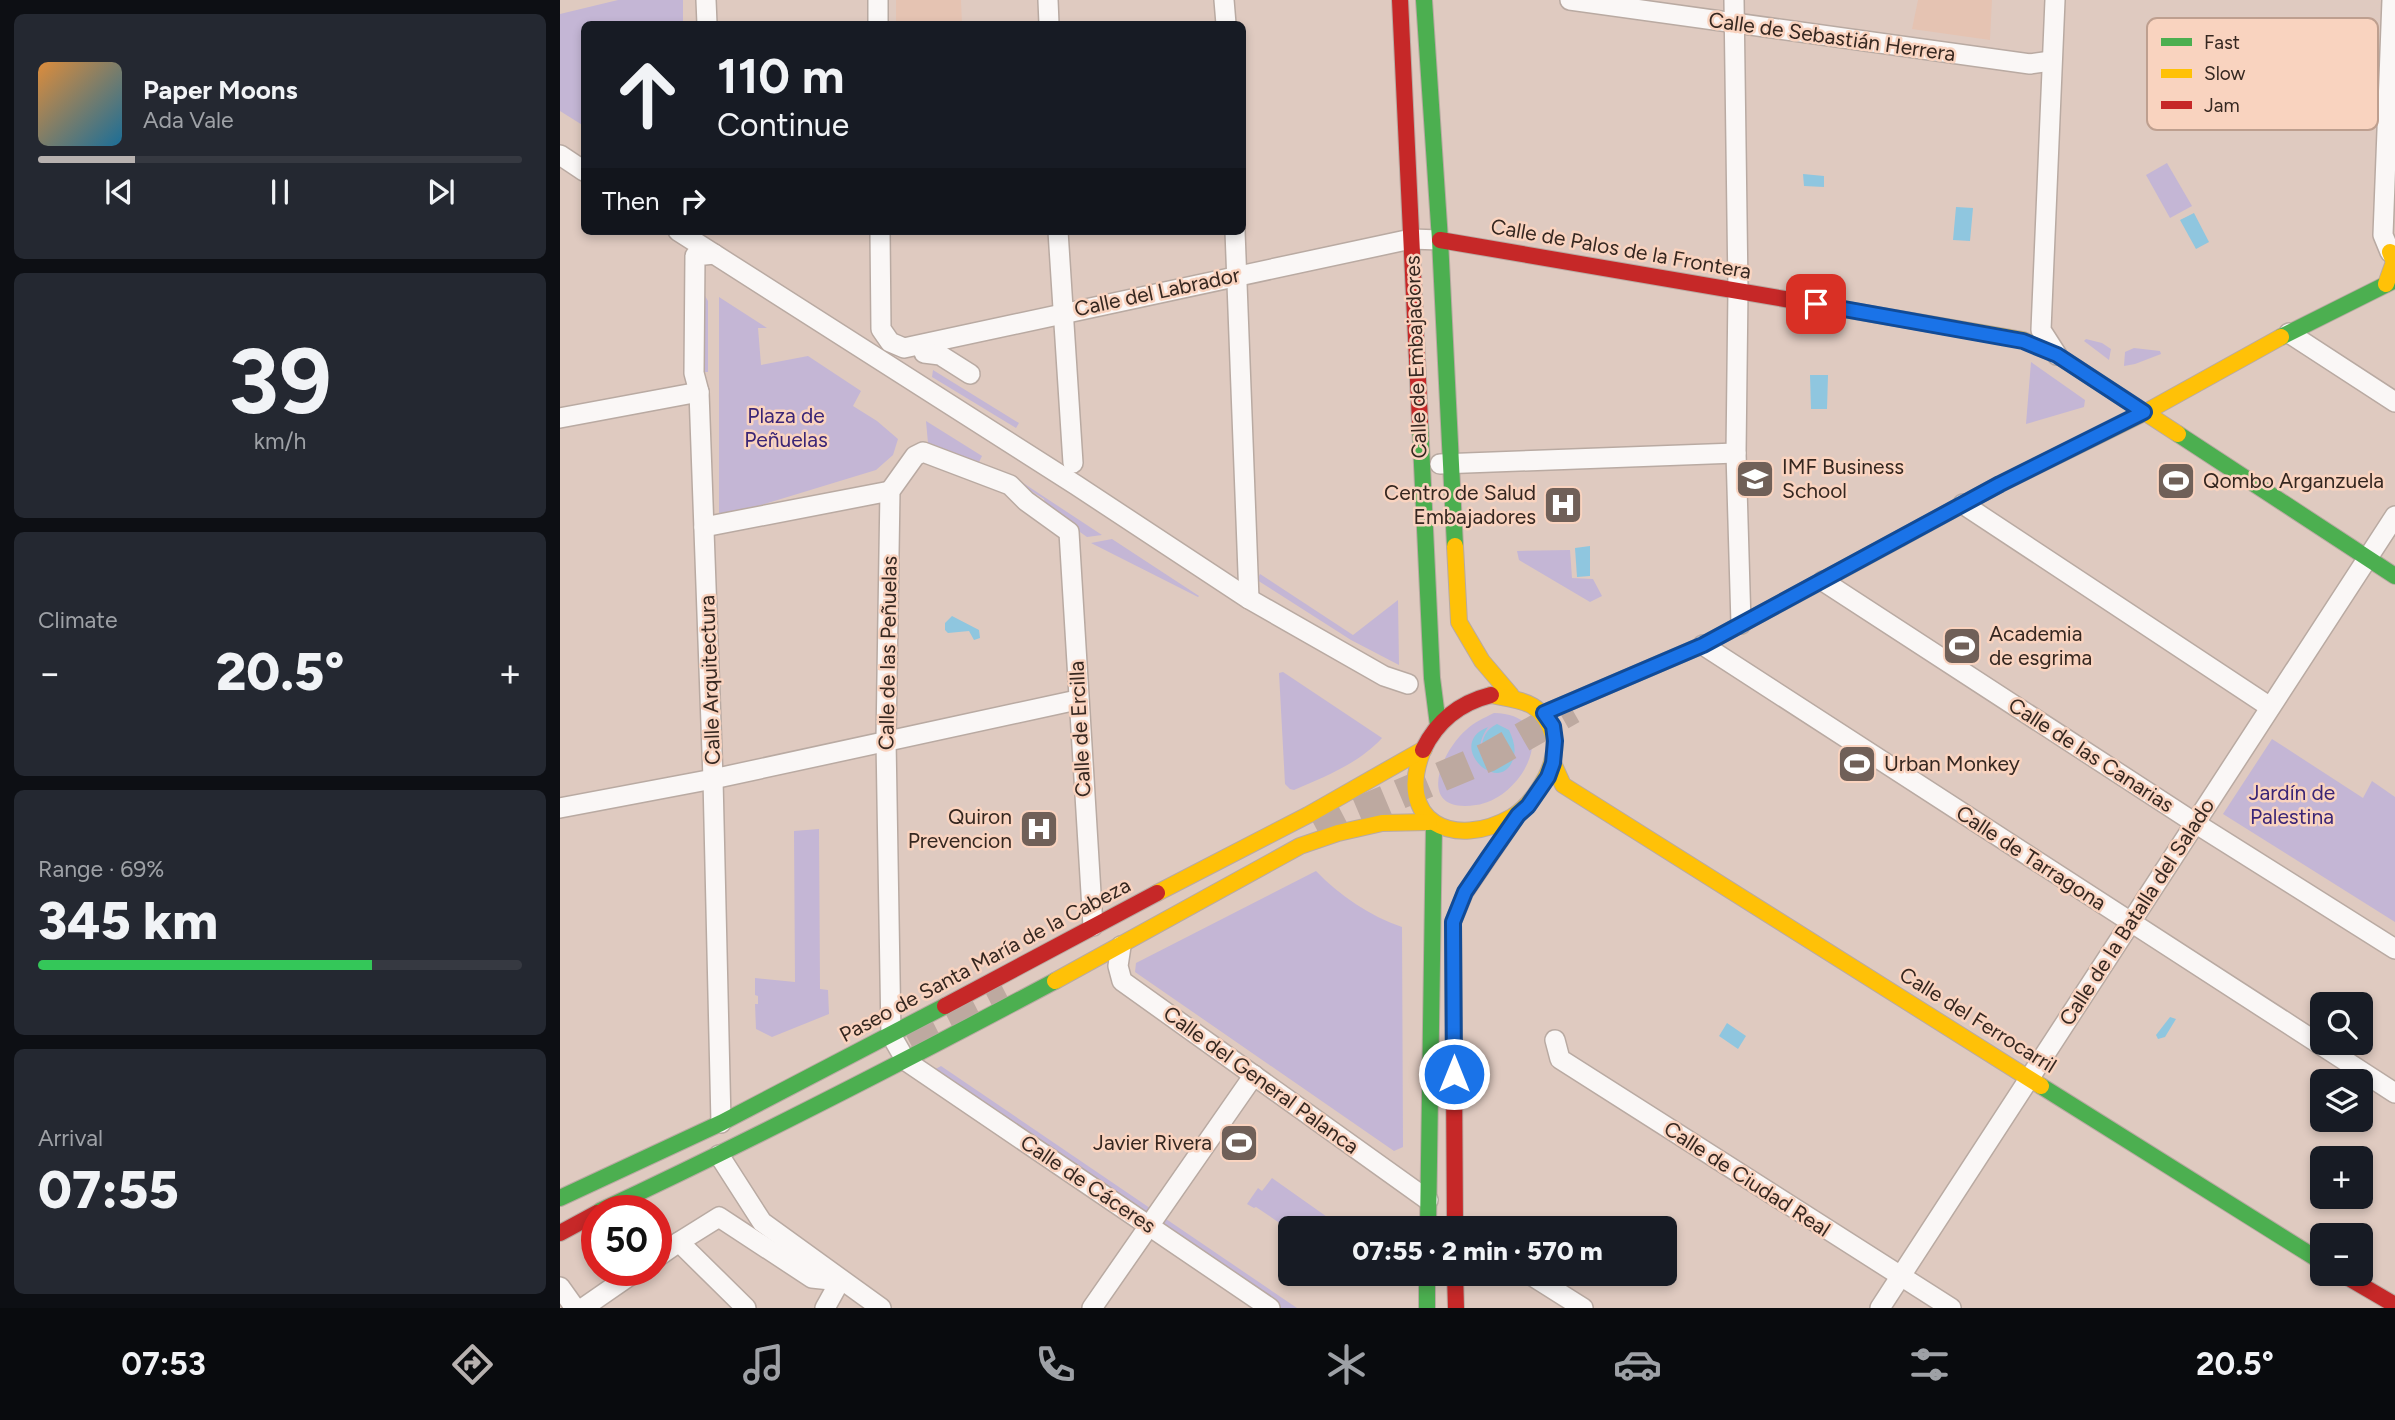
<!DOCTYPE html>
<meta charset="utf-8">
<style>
:root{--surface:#171b24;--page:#242831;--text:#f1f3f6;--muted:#9ea1a6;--line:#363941;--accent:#b7b1af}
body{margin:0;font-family:Figtree,sans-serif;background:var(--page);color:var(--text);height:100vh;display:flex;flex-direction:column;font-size:26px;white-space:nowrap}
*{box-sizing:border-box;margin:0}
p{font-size:23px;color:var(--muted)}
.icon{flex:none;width:38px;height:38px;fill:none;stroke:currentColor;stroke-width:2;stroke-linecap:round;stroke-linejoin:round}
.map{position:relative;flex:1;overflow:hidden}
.drawer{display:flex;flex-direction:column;gap:14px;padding:14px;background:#0d0f14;width:560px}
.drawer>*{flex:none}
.hud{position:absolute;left:21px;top:21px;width:665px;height:214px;border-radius:10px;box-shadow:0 4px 10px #0003;background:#171b24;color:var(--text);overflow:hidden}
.tools{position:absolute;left:1750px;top:992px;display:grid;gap:14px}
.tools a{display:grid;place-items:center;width:63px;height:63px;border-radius:10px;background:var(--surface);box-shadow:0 4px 10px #0003;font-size:35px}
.speed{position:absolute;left:21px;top:1195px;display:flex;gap:14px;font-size:35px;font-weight:700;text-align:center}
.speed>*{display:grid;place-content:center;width:91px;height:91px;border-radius:50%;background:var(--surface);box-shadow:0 4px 10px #0003;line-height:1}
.speed .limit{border:10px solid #d22;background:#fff;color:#111}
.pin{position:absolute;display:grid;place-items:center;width:60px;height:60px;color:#fff;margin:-30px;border-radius:14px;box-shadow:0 4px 10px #0006}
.me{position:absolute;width:77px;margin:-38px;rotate:0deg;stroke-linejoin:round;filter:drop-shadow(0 0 5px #0008)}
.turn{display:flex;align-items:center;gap:24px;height:147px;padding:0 21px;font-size:32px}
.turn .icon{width:91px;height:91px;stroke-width:2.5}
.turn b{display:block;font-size:49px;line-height:60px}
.then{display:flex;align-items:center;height:66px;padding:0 21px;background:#0003;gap:14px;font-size:26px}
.big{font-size:52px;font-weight:800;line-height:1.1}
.drawer .widget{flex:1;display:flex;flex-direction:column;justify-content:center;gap:10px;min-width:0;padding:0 24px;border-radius:10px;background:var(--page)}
.drawer .dial{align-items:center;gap:0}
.dial b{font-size:91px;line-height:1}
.song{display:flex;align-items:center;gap:21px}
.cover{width:84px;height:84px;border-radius:10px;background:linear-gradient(135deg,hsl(30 70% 55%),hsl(200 70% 35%))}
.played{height:7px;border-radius:4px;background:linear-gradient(90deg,var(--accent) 20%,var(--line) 20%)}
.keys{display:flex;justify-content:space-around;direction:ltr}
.heat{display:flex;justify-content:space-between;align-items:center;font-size:38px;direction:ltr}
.charge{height:10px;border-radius:5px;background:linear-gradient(90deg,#34c759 69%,var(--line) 0)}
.trip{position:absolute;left:718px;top:1216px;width:399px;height:70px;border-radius:10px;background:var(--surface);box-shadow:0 4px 10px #0003;font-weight:800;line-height:70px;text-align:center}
.tab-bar{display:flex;height:112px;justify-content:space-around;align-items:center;background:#090b0e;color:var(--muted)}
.tab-bar .icon{width:49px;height:49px}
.tab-bar .selected{color:var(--accent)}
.tab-bar b{font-size:32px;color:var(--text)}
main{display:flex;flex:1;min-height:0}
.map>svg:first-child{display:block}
</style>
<main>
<section class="drawer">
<div class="widget">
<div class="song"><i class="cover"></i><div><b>Paper Moons</b><p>Ada Vale</p></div></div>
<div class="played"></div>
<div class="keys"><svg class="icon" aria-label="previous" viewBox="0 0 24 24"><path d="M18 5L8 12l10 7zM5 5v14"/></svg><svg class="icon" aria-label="pause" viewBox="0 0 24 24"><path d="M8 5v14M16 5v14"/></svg><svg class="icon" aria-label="next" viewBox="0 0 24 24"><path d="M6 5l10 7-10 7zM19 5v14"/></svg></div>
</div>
<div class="widget dial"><b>39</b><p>km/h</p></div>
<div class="widget"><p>Climate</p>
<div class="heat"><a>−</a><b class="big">20.5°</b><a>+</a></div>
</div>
<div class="widget"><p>Range · 69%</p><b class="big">345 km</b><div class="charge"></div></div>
<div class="widget"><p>Arrival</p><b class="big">07:55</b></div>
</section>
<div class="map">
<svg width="1835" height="1308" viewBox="0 0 1835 1308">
<rect width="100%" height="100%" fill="#dfcac0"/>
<g fill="#e5c3b2">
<path d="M336,0H401L402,24H336Z"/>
<path d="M1358,0H1432L1430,40L1352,29Z"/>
</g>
<g fill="#c4b6d5">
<path d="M58,0H123V24H24V126L0,111V14Z"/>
<path d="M1607,163L1632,206L1610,218L1586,175Z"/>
<path d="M139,296H145L148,301V372H139Z"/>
<path d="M159,297L207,328H198L201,365L248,356L301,391L293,406L317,421L338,439L333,455L316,470L159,518Z"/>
<path d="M1526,339L1542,343L1551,349L1549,360L1524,341Z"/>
<path d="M1574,348L1600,351L1601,354L1575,364L1564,366L1565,352Z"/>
<path d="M1471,362L1525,400L1524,407L1466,424Z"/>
<path d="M373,370L459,423L456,428L372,377Z"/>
<path d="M366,421L422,456L419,462L368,443Z"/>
<path d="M454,477L542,535L527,537L486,508L484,499L453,480Z"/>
<path d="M552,539L639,596L638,597L531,543Z"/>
<path d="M1010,550L1012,578L1033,579L1042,596L1030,602L959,560L957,551Z"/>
<path d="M700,574L793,635L838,600L839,665L791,640L697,580Z"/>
<path d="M723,672L822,738C798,764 766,776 734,790L730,789L725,784L719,673Z"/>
<path d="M934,713C1004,714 966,798 916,805C856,814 879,754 906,730C914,722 924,718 934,713Z"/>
<path d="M1712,739L1803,798L1812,781L1835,797V922L1663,814Z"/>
<path d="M259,829L260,989L268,990L269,1014L212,1037L196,1029L195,1004H198V996L195,995V978L235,982L234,831Z"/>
<path d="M756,871C780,896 810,916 842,927L843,1147L834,1151L575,972L576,963Z"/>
<path d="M381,1066L737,1308H694L359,1078Z"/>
<path d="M712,1178L770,1219L775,1228L730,1230L696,1207L694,1208L687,1204L698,1188L702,1191Z"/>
</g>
<g fill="#8fc6df">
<path d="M1243,174L1264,176V187L1244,186Z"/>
<path d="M1396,207L1413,208L1410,241L1393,240Z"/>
<path d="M1634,213L1649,242L1636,249L1620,220Z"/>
<path d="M1250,375H1268L1267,409H1251Z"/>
<path d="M1030,546V576L1017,577L1015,548Z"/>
<path d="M392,616L419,630L420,638L414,640L409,631L388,633L385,630V623Z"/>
<path d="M937,724L949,730C954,741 957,751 952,762C937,795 885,744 928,727C921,737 917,749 923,760C920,746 922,731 937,724Z"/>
<path d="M1610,1017L1616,1019L1605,1037L1598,1039L1596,1035Z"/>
<path d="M1167,1023L1186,1036L1178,1049L1159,1036Z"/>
</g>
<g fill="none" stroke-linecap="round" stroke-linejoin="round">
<g stroke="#bda9a0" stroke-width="30" stroke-dasharray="30 15" stroke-linecap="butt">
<path d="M758,832L793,814L928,757L1012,709"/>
<path d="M349,1041L445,992"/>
</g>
<g stroke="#b9aaa2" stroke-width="22">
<g id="street">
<path d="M146,0L147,24"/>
<path d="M318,0V24"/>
<path d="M488,0L489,24"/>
<path d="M664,0L666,24"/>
<path d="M1010,0L1470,64L1491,61"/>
<path d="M1174,0L1178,290L1176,453L1181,624"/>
<path d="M1495,0L1481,330L1497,355"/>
<path d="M0,155L24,171"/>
<path d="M118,231L516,485L689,599L824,676L848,684"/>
<path d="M320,231L321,329L330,342L344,348L851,239L880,240"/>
<path d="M498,231L513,463"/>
<path d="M675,231L689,599"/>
<path d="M1830,252L1823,235L1832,0"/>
<path d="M154,254L135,256L134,373L139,392L153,779L161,1123"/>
<path d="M1729,333L1835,402"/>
<path d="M364,353L380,355L410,374"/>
<path d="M0,418L139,392"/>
<path d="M880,464L1176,453"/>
<path d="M1403,504L1710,707"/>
<path d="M144,527L330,491"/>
<path d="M1263,581L1635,823L1835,949"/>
<path d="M1143,645L1835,1093"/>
<path d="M0,808L153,779L517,700"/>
<path d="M533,926L509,532L466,501L450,485L363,452L355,456L330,491L326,740L331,1035L346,1061L710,1308"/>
<path d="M561,946L558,966L562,981L868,1200"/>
<path d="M995,1040L1000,1059L1391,1308"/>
<path d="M159,1155L202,1222L321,1308"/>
<path d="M119,1242L159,1217L252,1278L280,1281L265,1308"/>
<path d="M96,1258L119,1242L186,1308"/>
<path d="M969,1274L1023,1308"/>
<path d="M0,1287L15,1308"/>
<path d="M23,1308L78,1270"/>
<path d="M532,1308L694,1075"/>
<path d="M1320,1308L1835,516"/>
</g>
</g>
<g stroke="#b9aaa2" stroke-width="18">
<g id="fast">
<path d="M864,0L880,240L895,546"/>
<path d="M1721,337L1835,280"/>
<path d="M860,422L872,678L878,725"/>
<path d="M1618,434L1835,576"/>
<path d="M984,713L1143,645L1341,538"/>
<path d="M1481,1086L1762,1262"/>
<path d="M0,1198L161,1123L385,1006"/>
<path d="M40,1211C194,1139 345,1061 495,981"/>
<path d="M868,1228L874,825"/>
<path d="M867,1274V1308"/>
</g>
</g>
<g stroke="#b9aaa2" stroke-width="18">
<g id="slow">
<path d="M1826,284L1834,262L1830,252"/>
<path d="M1277,308L1463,340L1497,355L1618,434"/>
<path d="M1341,538L1440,484L1584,413L1721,337"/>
<path d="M895,546L899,622L922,661L951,695"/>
<path d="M863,750C834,822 894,850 952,817C967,808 978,792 986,777C992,765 997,748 993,735C982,701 963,701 931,695"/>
<path d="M993,763L1003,785L1481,1086"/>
<path d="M597,893L748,815L864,749"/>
<path d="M495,981L740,846L778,833L822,823L869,822"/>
</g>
</g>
<g stroke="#b9aaa2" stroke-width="18">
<g id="jam">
<path d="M840,0L860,422"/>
<path d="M880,240L1277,308"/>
<path d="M863,750C877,721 899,703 931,695"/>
<path d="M385,1006L597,893"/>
<path d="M895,1228L893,922L905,893L958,815"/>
<path d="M0,1233L37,1213"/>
<path d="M895,1274L896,1308"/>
<path d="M1782,1274L1835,1305"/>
</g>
</g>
<use href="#street" stroke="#faf7f6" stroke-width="19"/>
<use href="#fast" stroke="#4caf50" stroke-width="16"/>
<use href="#slow" stroke="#ffc107" stroke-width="16"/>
<use href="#jam" stroke="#c62828" stroke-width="16"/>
</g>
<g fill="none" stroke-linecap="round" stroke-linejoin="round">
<g stroke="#114b97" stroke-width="18">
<path id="route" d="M894,1074L893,922L905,892L928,858L958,815L968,806L988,777L993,763L995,741L993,726L984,713L1143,645L1440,484L1584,412L1497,355L1463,341L1256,304"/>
</g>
<use href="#route" stroke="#1a73e8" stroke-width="12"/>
</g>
<defs>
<g id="university-square" transform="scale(2.0125)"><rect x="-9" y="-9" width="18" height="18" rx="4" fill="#706058" stroke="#f9d3bf"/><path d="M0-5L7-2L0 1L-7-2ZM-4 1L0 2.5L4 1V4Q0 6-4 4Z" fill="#fff"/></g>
<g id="stadium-square" transform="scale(2.0125)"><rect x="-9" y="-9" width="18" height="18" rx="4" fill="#706058" stroke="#f9d3bf"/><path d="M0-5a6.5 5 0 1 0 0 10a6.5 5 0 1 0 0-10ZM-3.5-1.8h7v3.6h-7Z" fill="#fff"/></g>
<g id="hospital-square" transform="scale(2.0125)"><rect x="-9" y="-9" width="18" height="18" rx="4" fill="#706058" stroke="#f9d3bf"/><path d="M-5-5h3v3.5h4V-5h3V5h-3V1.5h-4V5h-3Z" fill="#fff"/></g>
</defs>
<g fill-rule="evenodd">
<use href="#university-square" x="1195" y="479"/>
<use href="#stadium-square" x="1616" y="481"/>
<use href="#hospital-square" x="1003" y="505"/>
<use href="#stadium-square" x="1402" y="646"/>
<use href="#stadium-square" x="1297" y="764"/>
<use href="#hospital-square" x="479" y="829"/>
<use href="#stadium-square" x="679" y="1143"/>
</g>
<g text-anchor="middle" stroke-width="5" stroke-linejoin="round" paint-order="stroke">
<g font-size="21" fill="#352720" stroke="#f9d3bf">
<text transform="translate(1272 37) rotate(8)" y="7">Calle de Sebastián Herrera</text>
<text transform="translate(1061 249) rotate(10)" y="7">Calle de Palos de la Frontera</text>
<text transform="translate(597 292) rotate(-12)" y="7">Calle del Labrador</text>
<text transform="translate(856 357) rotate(-92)" y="7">Calle de Embajadores</text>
<text transform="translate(328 653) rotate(-89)" y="7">Calle de las Peñuelas</text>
<text transform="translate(150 680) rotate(-92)" y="7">Calle Arquitectura</text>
<text transform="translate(520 729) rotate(-93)" y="7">Calle de Ercilla</text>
<text transform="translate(1531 755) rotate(33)" y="7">Calle de las Canarias</text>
<text transform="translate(1471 858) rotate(33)" y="7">Calle de Tarragona</text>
<text transform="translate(1577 912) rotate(-57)" y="7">Calle de la Batalla del Salado</text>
<text transform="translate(425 960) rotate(-28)" y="7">Paseo de Santa María de la Cabeza</text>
<text transform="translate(1418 1020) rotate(32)" y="7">Calle del Ferrocarril</text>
<text transform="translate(701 1080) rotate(36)" y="7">Calle del General Palanca</text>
<text transform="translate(1187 1179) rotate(33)" y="7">Calle de Ciudad Real</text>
<text transform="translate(528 1184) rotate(34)" y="7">Calle de Cáceres</text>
</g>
<g font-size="21" fill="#3a2576" stroke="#f9d3bf">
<text x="226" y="423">Plaza de<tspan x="226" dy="24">Peñuelas</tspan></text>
<text x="1732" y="800">Jardín de<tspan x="1732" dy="24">Palestina</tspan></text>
</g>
<g font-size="21" fill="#352720" stroke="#f9d3bf" text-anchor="start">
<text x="1222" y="474">IMF Business<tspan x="1222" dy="24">School</tspan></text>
<text x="1643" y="488">Qombo Arganzuela</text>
<text x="976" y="500" text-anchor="end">Centro de Salud<tspan x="976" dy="24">Embajadores</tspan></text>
<text x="1429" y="641">Academia<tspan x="1429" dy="24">de esgrima</tspan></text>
<text x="1324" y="771">Urban Monkey</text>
<text x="452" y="824" text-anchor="end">Quiron<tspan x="452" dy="24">Prevencion</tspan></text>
<text x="652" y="1150" text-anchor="end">Javier Rivera</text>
</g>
</g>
<rect x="1587" y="18" width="231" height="112" rx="10" fill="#f9d3bf" stroke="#be9f8f" stroke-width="2"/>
<rect x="1601" y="38" width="31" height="8" fill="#4caf50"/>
<rect x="1601" y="69" width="31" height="9" fill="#ffc107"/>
<rect x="1601" y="101" width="31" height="8" fill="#c62828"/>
<g font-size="19" fill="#352720">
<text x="1644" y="49">Fast</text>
<text x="1644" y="80">Slow</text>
<text x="1644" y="112">Jam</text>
</g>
</svg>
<div class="tools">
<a><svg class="icon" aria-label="search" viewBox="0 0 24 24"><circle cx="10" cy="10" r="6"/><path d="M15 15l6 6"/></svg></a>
<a><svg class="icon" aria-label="layers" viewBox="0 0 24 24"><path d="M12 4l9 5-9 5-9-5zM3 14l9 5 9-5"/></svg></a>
<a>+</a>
<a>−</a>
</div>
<div class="speed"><div class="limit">50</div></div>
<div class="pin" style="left:1256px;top:304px;background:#d93025"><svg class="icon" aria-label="arrive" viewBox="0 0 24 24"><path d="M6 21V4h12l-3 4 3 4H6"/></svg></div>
<svg class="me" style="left:894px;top:1074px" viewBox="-20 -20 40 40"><circle r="17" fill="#1a73e8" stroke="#fff" stroke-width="3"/><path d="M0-11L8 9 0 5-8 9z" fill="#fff"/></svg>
<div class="trip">07:55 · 2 min · 570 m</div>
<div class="hud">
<div class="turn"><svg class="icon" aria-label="ahead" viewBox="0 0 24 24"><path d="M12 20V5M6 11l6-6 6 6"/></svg><div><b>110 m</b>Continue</div></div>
<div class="then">Then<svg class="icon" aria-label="right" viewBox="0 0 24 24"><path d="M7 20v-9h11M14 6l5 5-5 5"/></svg></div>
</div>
</div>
</main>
<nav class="tab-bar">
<b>07:53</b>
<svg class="icon selected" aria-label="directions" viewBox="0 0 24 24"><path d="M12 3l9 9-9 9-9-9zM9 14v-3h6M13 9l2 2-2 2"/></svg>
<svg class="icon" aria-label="music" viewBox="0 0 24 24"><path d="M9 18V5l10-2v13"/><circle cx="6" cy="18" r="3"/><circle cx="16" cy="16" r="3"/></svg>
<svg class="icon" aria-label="phone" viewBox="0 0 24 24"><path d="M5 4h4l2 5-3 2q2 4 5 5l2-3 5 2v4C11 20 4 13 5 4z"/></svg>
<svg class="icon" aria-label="climate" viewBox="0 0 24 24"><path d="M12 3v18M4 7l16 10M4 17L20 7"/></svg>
<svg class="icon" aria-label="car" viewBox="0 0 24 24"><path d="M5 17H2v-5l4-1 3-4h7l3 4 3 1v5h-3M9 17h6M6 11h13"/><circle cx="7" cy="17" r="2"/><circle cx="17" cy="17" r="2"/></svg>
<svg class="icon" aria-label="filters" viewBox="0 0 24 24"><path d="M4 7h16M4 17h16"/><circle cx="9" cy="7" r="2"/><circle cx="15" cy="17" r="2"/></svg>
<b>20.5°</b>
</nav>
